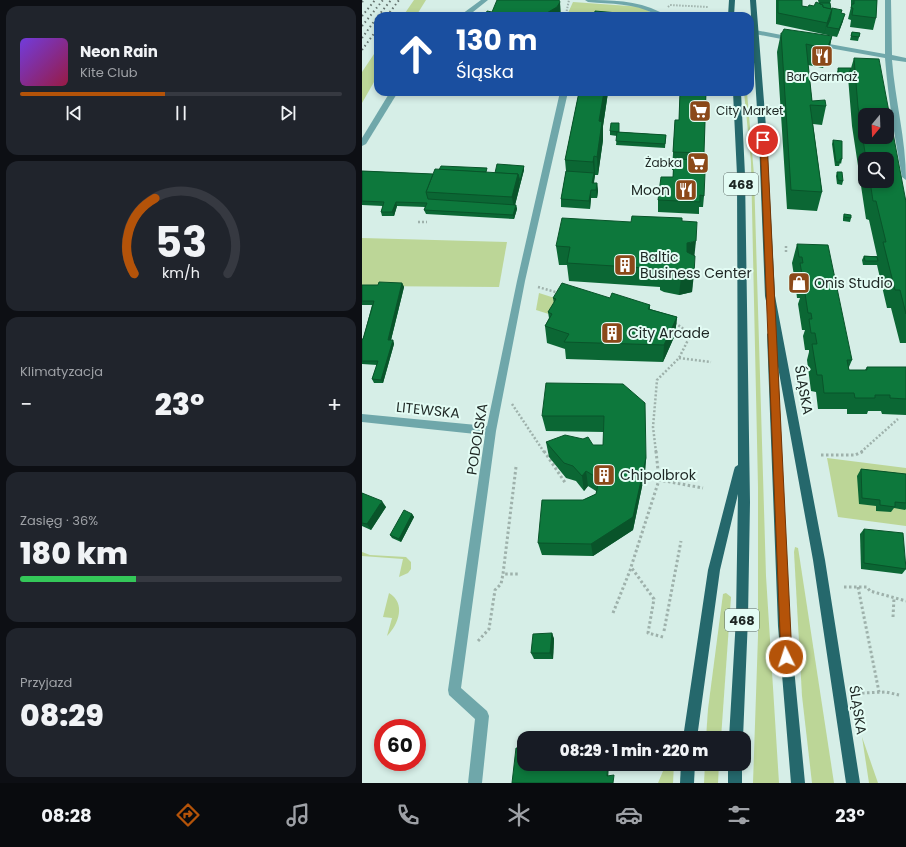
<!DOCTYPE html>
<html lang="pl">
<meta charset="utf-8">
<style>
:root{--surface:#171b24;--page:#20242c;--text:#f1f3f6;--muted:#9ea1a6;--line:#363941;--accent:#b45309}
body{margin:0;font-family:Poppins,sans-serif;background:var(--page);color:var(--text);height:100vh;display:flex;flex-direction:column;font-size:15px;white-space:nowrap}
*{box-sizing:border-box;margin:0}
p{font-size:13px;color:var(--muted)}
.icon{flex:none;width:22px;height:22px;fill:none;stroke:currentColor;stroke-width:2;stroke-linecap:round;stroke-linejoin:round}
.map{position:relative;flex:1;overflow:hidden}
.sheet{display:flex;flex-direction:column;gap:6px;padding:6px;background:#0d0f14;width:362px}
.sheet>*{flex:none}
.hud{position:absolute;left:12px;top:12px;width:380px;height:84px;border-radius:12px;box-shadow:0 2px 6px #0003;background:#1a4fa0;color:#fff;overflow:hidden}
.needle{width:26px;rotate:199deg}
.controls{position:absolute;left:496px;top:108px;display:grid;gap:8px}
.controls a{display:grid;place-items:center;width:36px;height:36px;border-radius:8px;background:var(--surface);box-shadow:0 2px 6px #0003;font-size:20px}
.speed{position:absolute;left:12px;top:719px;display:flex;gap:8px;font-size:20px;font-weight:700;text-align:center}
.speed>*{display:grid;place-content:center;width:52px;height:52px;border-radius:50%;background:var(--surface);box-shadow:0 2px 6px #0003;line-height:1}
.speed .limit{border:6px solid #d22;background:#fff;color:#111}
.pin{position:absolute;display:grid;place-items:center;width:34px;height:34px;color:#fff;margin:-17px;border:2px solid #fff;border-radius:50%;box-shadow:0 1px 4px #0007}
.me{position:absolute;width:44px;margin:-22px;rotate:356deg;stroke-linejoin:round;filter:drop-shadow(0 0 3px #0008)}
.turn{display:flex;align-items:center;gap:14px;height:84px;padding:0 16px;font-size:18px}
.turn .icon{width:52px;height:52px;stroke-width:2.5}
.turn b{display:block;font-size:28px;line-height:34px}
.big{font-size:30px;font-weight:800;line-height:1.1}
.sheet .widget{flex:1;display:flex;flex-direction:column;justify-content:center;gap:6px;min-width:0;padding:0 14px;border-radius:12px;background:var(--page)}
.sheet .dial{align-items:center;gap:0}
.dial svg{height:104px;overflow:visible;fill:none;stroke:var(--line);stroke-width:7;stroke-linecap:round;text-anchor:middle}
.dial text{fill:var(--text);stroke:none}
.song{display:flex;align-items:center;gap:12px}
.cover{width:48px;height:48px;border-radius:6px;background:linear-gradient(135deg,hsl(260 70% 55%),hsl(340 70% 35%))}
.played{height:4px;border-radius:2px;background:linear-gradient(90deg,var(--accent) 45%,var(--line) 45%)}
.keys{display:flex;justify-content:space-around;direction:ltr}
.heat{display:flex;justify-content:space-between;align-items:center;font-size:22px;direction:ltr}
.charge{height:6px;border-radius:3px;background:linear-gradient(90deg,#34c759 36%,var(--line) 0)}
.trip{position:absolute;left:155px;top:731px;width:234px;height:40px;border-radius:12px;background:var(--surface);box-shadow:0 2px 6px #0003;font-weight:800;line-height:40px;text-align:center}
.menu{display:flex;height:64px;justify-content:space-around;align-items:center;background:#090b0e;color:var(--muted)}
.menu .icon{width:28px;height:28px}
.menu .current{color:var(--accent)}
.menu b{font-size:18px;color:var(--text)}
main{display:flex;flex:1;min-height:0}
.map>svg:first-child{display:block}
</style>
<main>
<section class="sheet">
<div class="widget">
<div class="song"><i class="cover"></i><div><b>Neon Rain</b><p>Kite Club</p></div></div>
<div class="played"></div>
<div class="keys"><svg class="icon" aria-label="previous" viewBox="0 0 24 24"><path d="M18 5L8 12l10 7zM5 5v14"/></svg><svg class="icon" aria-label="pause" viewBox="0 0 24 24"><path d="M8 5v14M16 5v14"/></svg><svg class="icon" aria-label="next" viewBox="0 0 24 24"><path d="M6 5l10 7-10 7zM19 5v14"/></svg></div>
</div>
<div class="widget dial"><svg viewBox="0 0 100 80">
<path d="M14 69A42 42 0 1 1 86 69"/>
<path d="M14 69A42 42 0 0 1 30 11" stroke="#b45309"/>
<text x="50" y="56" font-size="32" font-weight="700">53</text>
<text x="50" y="72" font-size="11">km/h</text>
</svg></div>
<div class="widget"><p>Klimatyzacja</p>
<div class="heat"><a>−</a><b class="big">23°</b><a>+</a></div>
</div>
<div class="widget"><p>Zasięg · 36%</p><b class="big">180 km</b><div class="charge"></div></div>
<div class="widget"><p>Przyjazd</p><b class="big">08:29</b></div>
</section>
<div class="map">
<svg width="544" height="783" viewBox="0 0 544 783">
<rect width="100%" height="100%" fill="#d6eee7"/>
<g fill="#bcd697">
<path d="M52,0H64L54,16H41Z"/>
<path d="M211,2L281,7L288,12L269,16L206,13Z"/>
<path d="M16,48V75L0,103V72Z"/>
<path d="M382,92H385L392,175L404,576L417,783H391L396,636V487L389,162Z"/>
<path d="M0,238L145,242L137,287L0,286Z"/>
<path d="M177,293L202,301L193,316L174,310Z"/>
<path d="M465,458L544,468V526L476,517Z"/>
<path d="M433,547L436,548L437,554L472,783H450L440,696L432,552Z"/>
<path d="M0,552L8,555L44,557L49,562V569L46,573L37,577L41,559L0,556Z"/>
<path d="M27,593C44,603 37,624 25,636L30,618L21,617Z"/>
<path d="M364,593L369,597L359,738H344L346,709L361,594Z"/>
<path d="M500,737L516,783H507Z"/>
<path d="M304,764H312L311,783H296Z"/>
<path d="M343,764H357L356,783H342Z"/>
</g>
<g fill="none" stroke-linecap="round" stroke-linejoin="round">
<g stroke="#9eb1ab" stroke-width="2" stroke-dasharray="1.5 1.5" stroke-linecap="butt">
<path d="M306,7L308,5L346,7"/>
<path d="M204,14L207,0"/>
</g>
<g stroke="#9eb1ab" stroke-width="2.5" stroke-dasharray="2 2" stroke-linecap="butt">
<path d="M56,222H65"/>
<path d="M424,246V254"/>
<path d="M176,287L197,293"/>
<path d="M313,323L329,334"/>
<path d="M317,358L349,362"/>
<path d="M150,404L182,452"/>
<path d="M294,452L291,427L295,380L317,358L329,334L340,333"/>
<path d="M499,452L536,419"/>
</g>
<g stroke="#9eb1ab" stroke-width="3" stroke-dasharray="2.5 2.5" stroke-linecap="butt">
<path d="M182,451L204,484"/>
<path d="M294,451L297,480"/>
<path d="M459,455H493L502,451"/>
<path d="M154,467L141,574H156"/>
<path d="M482,587H505L508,591L544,601"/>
<path d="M496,587L517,692"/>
<path d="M251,613L269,568"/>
<path d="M531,617L532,598"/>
<path d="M302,631L319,541"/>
<path d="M301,637L286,633L292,599L269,567L297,480L341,488"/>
<path d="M116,641L127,629L133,590L139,584L141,574"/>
<path d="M500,693L524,692L537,695"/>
</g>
<g fill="#6fa7aa" fill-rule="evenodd">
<path d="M119,0H126L106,16H68L71,14H100Z"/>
<path d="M223,0C249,0 274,0 298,12L299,16H293V14C272,3 249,4 226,2Z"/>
<path d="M523,0H529L530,55L544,58V62L530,60C533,100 544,139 544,180L540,177C533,138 526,98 523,58L456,46L453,44L456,42L523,54Z"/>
<path d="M388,29L430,37L433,39L430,41L388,33Z"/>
<path d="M28,92H36L4,144L0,146V138Z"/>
<path d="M198,92H206L163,281L134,431L99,688L125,711L127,716L120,783H106L113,719L87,695L86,690L123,435L0,422V414L125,426L155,281Z"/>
</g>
<g fill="#25686c" fill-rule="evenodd">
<path d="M367,0H373L372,16H366Z"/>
<path d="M388,0H394L405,140L413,296L463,560L498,783H484L451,560L416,367L428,626L443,783H429L416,626L405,334L410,330L403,296L397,140Z"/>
<path d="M371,92H379L383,175L388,502L386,618L381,738H367L374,618L376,494L358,570L335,738H321L346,570L372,470L373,467L376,465L375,175Z"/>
<path d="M319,764H333L332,783H318Z"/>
<rect x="366" y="764" width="14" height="19"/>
</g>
<g stroke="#62706c" stroke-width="2" stroke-dasharray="1.5 3" stroke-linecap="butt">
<path d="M0,2L2,0"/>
<path d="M0,16L13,0"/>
<path d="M16,16L29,0"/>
<path d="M25,16L37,0"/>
<path d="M0,26L21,0"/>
<path d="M0,38L16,16"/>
<path d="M0,50L16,28"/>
</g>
</g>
<g fill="#0b6734" fill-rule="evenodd">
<path d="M414,0H440V6L446,7L452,6L457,4L456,0H469L468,3L469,9L479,13L481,21L475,37L414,24Z"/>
<path d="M489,0H515L514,18L511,30L488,27L489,20L486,19L489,7Z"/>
<path d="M490,32L498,33L496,41L488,40Z"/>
<path d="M419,33L470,36L466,55L461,68L446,65L450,101L464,106L460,125L451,124L460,192L455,211L425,209L415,52Z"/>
<path d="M492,58L544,202V343H538L529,308H525L515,265H501L500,260L502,256H515L507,220L504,219L490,126L486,77H476L475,72L476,68H489ZM503,159H525V181H503Z"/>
<path d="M114,92H181L180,95Z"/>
<path d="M217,92H248V93H246L241,126V140L236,175H233L232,183H235L236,191L235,198H229L228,209L199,207V199L204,171L203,160Z"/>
<path d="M317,92H344L341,173L342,196L341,207H337V214L296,212V200L311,177V170H310L313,120H317L318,96H317Z"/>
<path d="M257,123V132L304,135L303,148L254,145L255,136L248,135V131Z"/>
<path d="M471,140L480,159L479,164L478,163L477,166H473L470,144Z"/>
<path d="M162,166V170L153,205H154L155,209L152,219L64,214L62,210L63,207L35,206L32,216H20L19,212L21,206L0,205V171L71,174L133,173Z"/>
<path d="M475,172L481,181L480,185L475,184L474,176Z"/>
<path d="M482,214L489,218L488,222L481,221V218Z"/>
<path d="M320,221L332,255L330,292L317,295L302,292L298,290V287L207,281L205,265H197L194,246L269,222Z"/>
<path d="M435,244L490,360L487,367V370H503L505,367H544V415L520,414L519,411H506L505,414H485V409H456L454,392L449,391L445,360L447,352V350H443L441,336L443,330H440L436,304L438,298H435L433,281L434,276H432L430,263Z"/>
<path d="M40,283L42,287L29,340H31L32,344L21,383H12L10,379L15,365L0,364V339H1L10,305H0V285H16Z"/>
<path d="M191,298H248L288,305V309L315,317L313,335L301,362L204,359L203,349L185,343L183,326L187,318L186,312L192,304Z"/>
<path d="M261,384L284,458L283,472L271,530L231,556L180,555L176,543L221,500L234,494V491L226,486L222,491L214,481L204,478L187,457L184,442L231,445H241L242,432L184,431L180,416Z"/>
<path d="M499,469L544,474V509L543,510L532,508L529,512L514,511V506L497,504L495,476Z"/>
<path d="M0,493L24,507L9,530L0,526Z"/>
<path d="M50,514L52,517L39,542L30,538L28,535Z"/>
<path d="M502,529L544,569L540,574L499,569L498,534Z"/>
<path d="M190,633L192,639L191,659H172L169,653Z"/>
</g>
<g fill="#09542a">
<path d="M198,2L199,16H182L183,14Z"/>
<path d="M470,9L468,20L465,27L464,26L462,34L465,23Z"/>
<path d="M483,14L481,21L475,37L477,29Z"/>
<path d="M470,36L466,55L461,68L465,49Z"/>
<path d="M242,92H246L241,126V140L236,175L235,157L237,121Z"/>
<path d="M232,156L233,175L230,191V183L232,173L231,162Z"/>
<path d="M162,166V170L158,185V181Z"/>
<path d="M156,174L158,185L152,209L150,197Z"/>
<path d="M235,183L236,191L235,198L234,190Z"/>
<path d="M229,190V198L228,209L227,201Z"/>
<path d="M34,202L35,206L32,216L30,212Z"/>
<path d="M154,205L155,209L152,219L151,215Z"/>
<path d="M334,241L332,260L324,262L325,243Z"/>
<path d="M332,274L330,292L317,295L319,277Z"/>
<path d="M40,283L42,287L28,344L26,340Z"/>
<path d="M315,317L313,335L301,362L302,345Z"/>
<path d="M31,340L32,344L21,383L19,380Z"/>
<path d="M284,458L283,472L271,530L231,556L229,544Z"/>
<path d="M224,471L226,486L222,491L220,476Z"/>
<path d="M20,501L24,507L9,530L5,524Z"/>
<path d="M50,514L52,517L39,542L37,539Z"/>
<path d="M190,633L192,639L191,659L188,653Z"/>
<path d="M246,764H247L246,780L245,776Z"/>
</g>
<g fill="#0d783c" stroke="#09542a" fill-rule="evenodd">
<path d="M135,0H197L198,2L195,7L183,14L182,16H123L125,11L130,12Z"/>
<path d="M416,0H440V6L446,7L447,5L452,6L454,2L461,5V7L470,9L465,23L416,13Z"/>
<path d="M492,0H515L514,18L490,15L491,8H489L490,4H492Z"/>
<path d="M458,3H468L469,9L461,7V5L458,4Z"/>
<path d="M470,8L480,10L479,13L483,14L477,29L465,27L468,20L470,9Z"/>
<path d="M233,11L256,13L255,16H232Z"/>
<path d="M422,29L470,36L465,49L444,44L450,101L463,100L464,106L448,105L460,192L429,190L419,33H420Z"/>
<path d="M490,32L498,33L497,37L489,36Z"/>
<path d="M492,58L517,59L544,202V314L538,290H533L521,242H524L514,201H511L508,181H525V159H504L496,107ZM503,115H525V137H503Z"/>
<path d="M476,68H489L487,73H477Z"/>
<path d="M217,92H242L237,121L240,122L235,157L232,156L231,162L203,160Z"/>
<path d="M318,92H344L342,153L311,152L313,120H317Z"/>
<path d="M249,123H257V132L248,131Z"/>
<path d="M255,132L304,135L303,144L254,141Z"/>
<path d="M471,140L480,141V159H478V162H474Z"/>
<path d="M312,159L341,160V173H343L342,196L338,195V202L296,200L299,177H311Z"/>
<path d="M135,164L162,166L158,181L156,174L133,173Z"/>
<path d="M79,166L125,168L124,172L77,170Z"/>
<path d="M73,169L156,174L150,197L64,192Z"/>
<path d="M0,171L71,174L64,192L66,199L154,205L151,215L62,210L65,203L34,202L30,212H19L22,202L0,201Z"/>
<path d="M204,171L232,173L230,183H235L234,190H229L227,201L199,199Z"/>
<path d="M475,172H480L481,181L476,180Z"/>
<path d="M482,214L489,215V218L482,217Z"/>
<path d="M270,216L320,218V221L335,222L334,241L325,243V252L333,256L332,274L319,277L303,274L299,272V269L205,263L208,247L194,246L200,218L269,222Z"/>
<path d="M435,244L466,245L490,360H485L487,370H505V367H544V399L528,398V395H513V398H493L492,393H462L460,375H455L450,344H455L453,333H449L447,319H450L449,313H446L442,287L445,286L444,280H441L438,263H441L440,257H437Z"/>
<path d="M502,256L515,257L516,261H503Z"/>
<path d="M17,282L40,283L26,340H31L19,380L10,379L16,361H0V339H1L12,301H0V285H16Z"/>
<path d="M200,283L248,298L250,293L288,305L286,309L315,317L302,345L202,342L207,334L183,326L190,314L186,312L194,299L191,298Z"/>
<path d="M184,383L261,384L283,403L284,458L271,517L229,544L176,543L180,500H221L234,494L237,479L224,471L220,476L211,466L202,463L184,442L203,435L221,439L226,437L231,445H241L242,416H180Z"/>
<path d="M499,469L544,474V503L533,502V507L518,505V500L500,498Z"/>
<path d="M0,493L20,501L5,524L0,523Z"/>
<path d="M42,510L50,514L37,539L28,535Z"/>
<path d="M502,529L541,533L544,569L502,563Z"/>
<path d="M190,633L188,653H169L171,634Z"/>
<path d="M154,748H162V764H246L245,776L252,775L251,783H150Z"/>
</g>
<path fill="#b45309" stroke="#753606" d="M401,138L405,140L430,657L429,661L424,663L420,661L419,657L398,140Z"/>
<defs>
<g id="restaurant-square" transform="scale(1.15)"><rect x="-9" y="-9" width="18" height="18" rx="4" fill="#8b4919" stroke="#e3fcf4"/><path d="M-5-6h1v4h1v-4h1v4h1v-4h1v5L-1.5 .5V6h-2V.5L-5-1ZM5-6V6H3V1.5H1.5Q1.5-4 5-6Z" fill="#fff"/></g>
<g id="supermarket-square" transform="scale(1.15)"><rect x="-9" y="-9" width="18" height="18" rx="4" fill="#8b4919" stroke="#e3fcf4"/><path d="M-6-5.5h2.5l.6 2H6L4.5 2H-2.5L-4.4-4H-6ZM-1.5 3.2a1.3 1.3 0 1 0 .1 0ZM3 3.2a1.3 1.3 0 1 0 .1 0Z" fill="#fff"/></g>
<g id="building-square" transform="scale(1.15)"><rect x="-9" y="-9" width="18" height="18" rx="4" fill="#8b4919" stroke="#e3fcf4"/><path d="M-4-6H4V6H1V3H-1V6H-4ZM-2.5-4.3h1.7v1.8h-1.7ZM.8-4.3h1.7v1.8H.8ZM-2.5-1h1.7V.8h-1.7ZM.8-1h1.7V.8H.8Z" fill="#fff"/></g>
<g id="shop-square" transform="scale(1.15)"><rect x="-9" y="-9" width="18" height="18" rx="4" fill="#8b4919" stroke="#e3fcf4"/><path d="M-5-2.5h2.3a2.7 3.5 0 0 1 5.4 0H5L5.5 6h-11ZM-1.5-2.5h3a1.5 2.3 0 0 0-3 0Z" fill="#fff"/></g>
</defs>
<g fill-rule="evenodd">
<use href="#restaurant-square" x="460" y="56"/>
<use href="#supermarket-square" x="338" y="111"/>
<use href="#supermarket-square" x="336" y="163"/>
<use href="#restaurant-square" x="324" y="190"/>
<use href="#building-square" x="263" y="265"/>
<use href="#shop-square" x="437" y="283"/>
<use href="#building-square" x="250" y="333"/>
<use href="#building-square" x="242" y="475"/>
</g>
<g text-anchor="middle" stroke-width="4" stroke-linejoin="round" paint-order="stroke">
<g font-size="12" fill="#1d2623" stroke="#e3fcf4">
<text x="460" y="81">Bar Garmaż</text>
<text x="354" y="115" text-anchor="start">City Market</text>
<text x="320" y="167" text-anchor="end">Żabka</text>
</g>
<g fill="#e3fcf4" stroke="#586662" stroke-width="1">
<rect x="362" y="173" width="34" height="22" rx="3"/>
<rect x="363" y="609" width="34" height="22" rx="3"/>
</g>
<g font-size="13" font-weight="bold" fill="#1d2623">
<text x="379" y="189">468</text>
<text x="380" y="625">468</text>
</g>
<g font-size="14" fill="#1d2623" stroke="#e3fcf4" text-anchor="start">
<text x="308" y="195" text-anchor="end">Moon</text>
<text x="278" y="262">Baltic<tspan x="278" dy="16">Business Center</tspan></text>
<text x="452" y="288">Onis Studio</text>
<text x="266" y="338">City Arcade</text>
<text x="258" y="480">Chipolbrok</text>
</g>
<g font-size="14" fill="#1d2623" stroke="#e3fcf4">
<text transform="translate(442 390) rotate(80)" y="5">ŚLĄSKA</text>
<text transform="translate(66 410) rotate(6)" y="5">LITEWSKA</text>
<text transform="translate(115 439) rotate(-81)" y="5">PODOLSKA</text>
<text transform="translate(496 710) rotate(81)" y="5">ŚLĄSKA</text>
</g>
</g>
</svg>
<div class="controls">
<a><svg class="needle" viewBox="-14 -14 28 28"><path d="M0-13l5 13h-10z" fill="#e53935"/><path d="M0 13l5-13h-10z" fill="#9ea1a6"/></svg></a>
<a><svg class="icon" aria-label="search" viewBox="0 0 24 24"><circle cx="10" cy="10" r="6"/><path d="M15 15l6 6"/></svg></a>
</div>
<div class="speed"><div class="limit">60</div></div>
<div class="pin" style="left:401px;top:140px;background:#d93025"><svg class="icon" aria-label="arrive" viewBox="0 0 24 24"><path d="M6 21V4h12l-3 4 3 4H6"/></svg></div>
<svg class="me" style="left:424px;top:657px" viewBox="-20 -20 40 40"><circle r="17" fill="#b45309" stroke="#fff" stroke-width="3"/><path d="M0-11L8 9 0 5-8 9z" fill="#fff"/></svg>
<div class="trip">08:29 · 1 min · 220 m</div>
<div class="hud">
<div class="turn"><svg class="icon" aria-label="ahead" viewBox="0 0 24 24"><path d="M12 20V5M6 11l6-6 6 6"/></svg><div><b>130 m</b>Śląska</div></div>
</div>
</div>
</main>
<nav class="menu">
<b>08:28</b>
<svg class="icon current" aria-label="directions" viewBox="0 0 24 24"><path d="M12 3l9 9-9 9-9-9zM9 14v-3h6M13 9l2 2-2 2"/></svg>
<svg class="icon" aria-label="music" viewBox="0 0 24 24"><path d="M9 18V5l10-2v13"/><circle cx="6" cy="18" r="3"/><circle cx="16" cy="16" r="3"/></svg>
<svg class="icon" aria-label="phone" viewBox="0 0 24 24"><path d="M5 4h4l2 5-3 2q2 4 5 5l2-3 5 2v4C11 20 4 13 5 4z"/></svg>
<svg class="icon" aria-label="climate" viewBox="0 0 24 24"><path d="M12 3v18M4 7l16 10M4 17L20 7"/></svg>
<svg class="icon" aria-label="car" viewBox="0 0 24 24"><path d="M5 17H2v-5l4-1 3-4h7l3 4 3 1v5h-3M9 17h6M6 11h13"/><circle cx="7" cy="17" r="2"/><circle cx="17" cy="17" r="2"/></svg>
<svg class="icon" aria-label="filters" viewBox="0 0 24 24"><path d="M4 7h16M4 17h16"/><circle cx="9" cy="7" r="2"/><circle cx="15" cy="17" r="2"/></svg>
<b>23°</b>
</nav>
